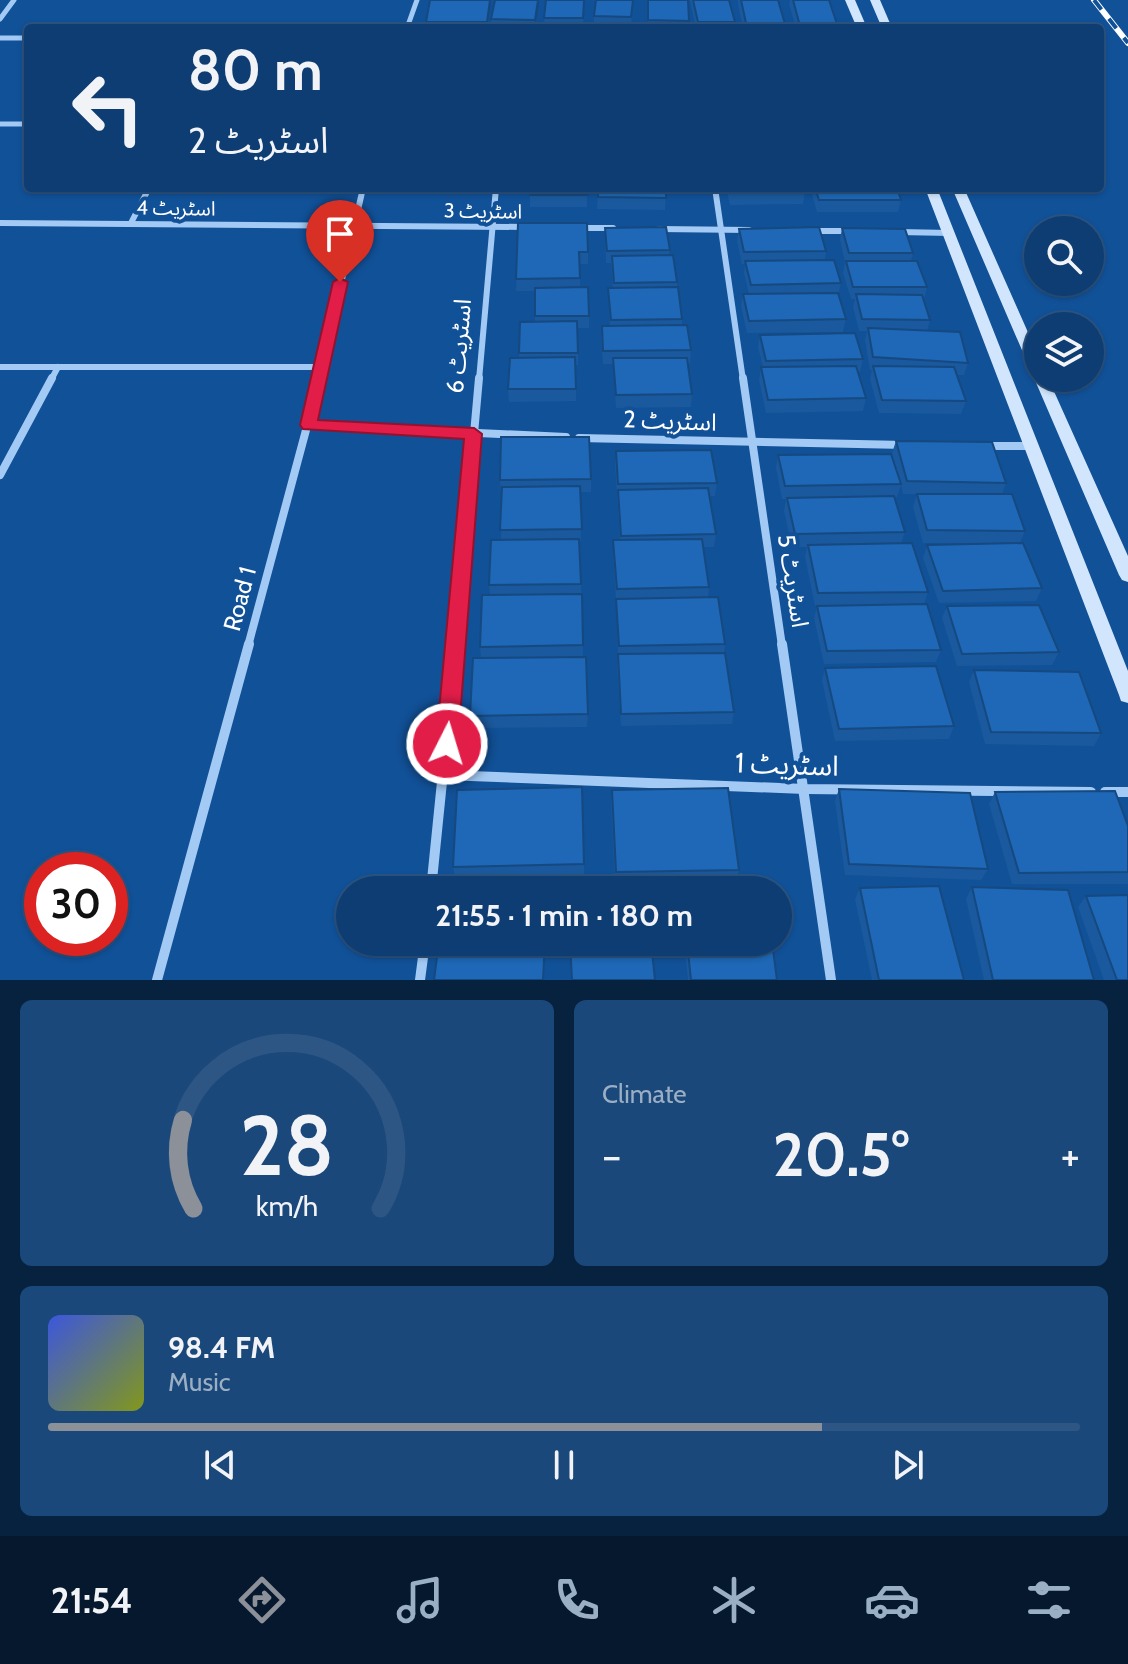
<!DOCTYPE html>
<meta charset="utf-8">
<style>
:root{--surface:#0d3d72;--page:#1b487a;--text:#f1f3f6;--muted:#9aaec4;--line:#2d5684;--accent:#8c9099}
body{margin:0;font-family:Cabin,"Noto Sans Arabic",sans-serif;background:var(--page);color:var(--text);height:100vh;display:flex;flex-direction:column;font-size:30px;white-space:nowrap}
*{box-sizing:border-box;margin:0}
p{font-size:26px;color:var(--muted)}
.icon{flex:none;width:44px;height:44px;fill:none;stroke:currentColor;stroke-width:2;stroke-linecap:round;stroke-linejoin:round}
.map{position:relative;height:980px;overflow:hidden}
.panel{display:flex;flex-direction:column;gap:20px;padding:20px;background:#07223f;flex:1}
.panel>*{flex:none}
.hud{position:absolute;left:24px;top:24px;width:1080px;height:168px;border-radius:8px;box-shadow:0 2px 6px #0004,0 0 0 2px var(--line);background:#0d3d72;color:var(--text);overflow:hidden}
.buttons{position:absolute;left:1024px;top:216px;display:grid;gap:16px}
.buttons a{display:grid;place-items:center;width:80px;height:80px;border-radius:50%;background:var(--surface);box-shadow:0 2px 6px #0004,0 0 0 2px var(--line);font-size:40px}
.speed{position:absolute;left:24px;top:852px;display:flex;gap:16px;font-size:40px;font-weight:700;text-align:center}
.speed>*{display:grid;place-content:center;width:104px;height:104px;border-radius:50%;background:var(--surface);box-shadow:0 2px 6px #0004,0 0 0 2px var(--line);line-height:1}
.speed .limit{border:12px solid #d22;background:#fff;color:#111}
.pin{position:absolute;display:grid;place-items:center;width:68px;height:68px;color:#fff;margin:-82px -34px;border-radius:50% 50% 50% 0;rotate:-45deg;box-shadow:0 0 8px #0007}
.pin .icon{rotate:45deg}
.me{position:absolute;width:88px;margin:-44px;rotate:5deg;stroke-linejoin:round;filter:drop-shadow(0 0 6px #0008)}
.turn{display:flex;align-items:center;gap:28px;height:168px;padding:0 32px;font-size:36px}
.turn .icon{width:104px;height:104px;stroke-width:2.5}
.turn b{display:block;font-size:56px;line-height:68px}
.big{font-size:60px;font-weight:700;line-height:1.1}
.panel .tile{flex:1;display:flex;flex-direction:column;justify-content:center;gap:12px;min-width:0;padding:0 28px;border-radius:12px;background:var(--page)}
.panel .dial{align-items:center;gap:0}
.dial svg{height:208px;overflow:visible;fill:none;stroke:var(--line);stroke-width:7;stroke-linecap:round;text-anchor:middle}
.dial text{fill:var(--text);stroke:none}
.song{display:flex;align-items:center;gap:24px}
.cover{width:96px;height:96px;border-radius:12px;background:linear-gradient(135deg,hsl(230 70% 55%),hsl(70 70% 35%))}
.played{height:8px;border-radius:4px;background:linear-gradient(90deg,var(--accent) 75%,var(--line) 75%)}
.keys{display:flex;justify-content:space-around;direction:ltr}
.heat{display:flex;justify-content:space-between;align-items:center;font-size:44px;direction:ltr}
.panel .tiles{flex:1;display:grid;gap:20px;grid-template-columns:1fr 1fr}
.tile:last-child{grid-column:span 2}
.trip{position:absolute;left:336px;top:876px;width:456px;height:80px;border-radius:40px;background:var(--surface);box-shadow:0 2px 6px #0004,0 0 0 2px var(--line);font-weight:700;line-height:80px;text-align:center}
.tab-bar{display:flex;height:128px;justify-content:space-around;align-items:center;background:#05182e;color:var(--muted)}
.tab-bar .icon{width:56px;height:56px}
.tab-bar .current{color:var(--accent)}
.tab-bar b{font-size:36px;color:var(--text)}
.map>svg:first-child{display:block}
</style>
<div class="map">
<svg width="1128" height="980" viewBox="0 0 1128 980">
<rect width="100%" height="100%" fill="#115198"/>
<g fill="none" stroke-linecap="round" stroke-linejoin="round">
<g stroke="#a2caf4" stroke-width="5">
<path d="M0,19L14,0"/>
<path d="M407,28L417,0"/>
<path d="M0,38H28"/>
<path d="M0,124H28"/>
</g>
<g stroke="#a2caf4" stroke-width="6">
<path d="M715,188L743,380"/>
<path d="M0,223L525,227"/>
<path d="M131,223L149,188"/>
<path d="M579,228H613"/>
<path d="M659,229L749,230"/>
<path d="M811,231H849"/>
<path d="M899,232L950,233"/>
<path d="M0,367H323"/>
<path d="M51,380L58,367"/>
<path d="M319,380L363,188"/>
<path d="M479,380L496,188"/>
</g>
<g stroke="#a2caf4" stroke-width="8">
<path d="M743,378L782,646"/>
<path d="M309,425L566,437"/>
<path d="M579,438L905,445"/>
<path d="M983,446H1030"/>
<path d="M0,475L52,378"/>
<path d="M248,646L320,378"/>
<path d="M455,646L479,378"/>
</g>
<g stroke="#a2caf4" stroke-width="10">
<path d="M782,644L831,980"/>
<path d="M444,775L805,789L1091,792"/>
<path d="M1105,792H1128"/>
<path d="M431,890L456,644"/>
<path d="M157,980L249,644"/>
<path d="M420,980L425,942"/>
</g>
<g fill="#d1e6fd" fill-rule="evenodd">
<path d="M845,0H855L867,28H857Z"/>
<path d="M870,0H880L892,28H882Z"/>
<path d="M925,188H937L1128,671V703L1121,701L1119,695Z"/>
<path d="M952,188H964L1038,355V378H1048L1128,556V582L1122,580L1119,575L1034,378L1036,375L1031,371Z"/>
</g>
<g stroke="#fff" stroke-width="6">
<path id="rail" d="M1094,0L1128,43"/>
</g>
<use href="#rail" stroke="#115198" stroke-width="4" stroke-dasharray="12" stroke-linecap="butt"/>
</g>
<g fill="#1a599d">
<path d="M430,0H491L488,28H426V22Z"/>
<path d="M584,0L583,28H545L544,18Z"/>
<path d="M633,0L631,28L594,27V16Z"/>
<path d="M648,0L689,21V28H648Z"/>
<path d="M690,0H729L735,22L734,28H696Z"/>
<path d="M738,0H778L785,24L784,28H743L738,4Z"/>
<path d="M790,0H829L838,28H796L789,4Z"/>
<path d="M539,6L535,28H492L491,19Z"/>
<rect x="530" y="188" width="57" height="19"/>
<path d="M598,188H666L665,210L597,209Z"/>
<path d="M726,188H803L805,192L803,204L730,205Z"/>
<path d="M811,188H897L901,200L898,212H817L811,191Z"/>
<path d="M518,223L588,252V264H580V287L589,316V328H578V365H576V401L509,402L508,389L519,358L520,322H535V291H516Z"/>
<path d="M605,228L670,250L669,255L677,282V287L682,319V325L691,350L690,363H688L692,394L691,407L616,408L613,364H603L601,339L602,326H610L608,288H613L611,263H606Z"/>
<path d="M842,228L913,253L911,261L927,287L924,299L930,320L927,331L968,363L964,375H957L966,401L961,414L879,413L870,379L872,370H870L865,340L867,331H859L853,307L855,299H851L843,273L845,262L840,240Z"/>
<path d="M739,229L826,251L825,260L841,283L838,296L846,319L843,332L747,333L741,306L743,294H749L744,273L745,264H742L737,241Z"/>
<path d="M760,335L863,359L860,372H857L866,398L863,411L766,413L759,380L761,367H763L758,347Z"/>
<path d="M896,441L1006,483L1002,494L1025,531L1020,543L1042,588L1036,601L939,603L923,558L927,545L982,544L923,543L913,507L917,494H903L901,485L897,497H894L905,532L901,543L928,592L924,604L941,650L936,662L824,664L814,618L817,606H815L805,557L807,547H792L784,511L786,499H782L776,468L778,455L899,479L892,453Z"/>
<path d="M616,451L717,483L715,496H710L716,534L714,547H704L709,587L708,597L725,644L724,653L734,712L732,724L621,726L617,667L618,654L616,600L613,553V540H620L615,464Z"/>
<path d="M591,479V492H580L581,542H580L583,657L588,714L587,727L471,728L470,716L481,658L480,647L490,595L489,585L501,540L502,493H501L500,480Z"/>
<path d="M947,606L1059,652L1052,665L957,666L942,618Z"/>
<path d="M825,668L954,726L949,739L835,741L822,680Z"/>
<path d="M974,670L1101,733L1094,746L985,744L969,682Z"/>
<path d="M839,789L988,869L981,880L845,875L835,801Z"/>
<path d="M612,790L739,870L736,882L615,883L611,802Z"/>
<path d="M995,792L1128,826V884H1012L989,804Z"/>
<path d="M584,864V876L455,878L453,867Z"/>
<path d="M972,887L1094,980H984L966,899Z"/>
<path d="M860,888L964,980H872L855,899Z"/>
<path d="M1086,896L1128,980H1104L1078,907Z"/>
<path d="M684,942H772L777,980H688Z"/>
</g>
<g fill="#154980">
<path d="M490,0L491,5L487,28V22Z"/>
<path d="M538,0L539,6L535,28V20Z"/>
</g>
<g fill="#1e68b7" stroke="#154980" stroke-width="2">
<path d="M430,0H490L487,22H426Z"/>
<path d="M495,0H538L535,20L491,19Z"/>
<path d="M546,0H584L583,18H544Z"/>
<path d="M596,0H633L631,17L594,16Z"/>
<path d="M648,0H688L689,21L648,20Z"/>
<path d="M693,0H729L735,22H698Z"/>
<path d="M741,0H778L785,24L746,23Z"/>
<path d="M793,0H829L838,27L800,26Z"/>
<rect x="530" y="188" width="57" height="7"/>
<path d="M598,188H666V198L598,197Z"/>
<path d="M730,188H803L805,192L731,193Z"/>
<path d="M815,188H897L901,200H819Z"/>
<path d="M518,223H587L588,252H579L580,278L516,279Z"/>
<path d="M666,227L670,250L607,251L605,228Z"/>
<path d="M819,227L826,251L744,252L739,229Z"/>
<path d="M842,228L905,229L913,253H849Z"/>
<path d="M673,255L677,282L614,283L612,256Z"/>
<path d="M834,260L841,283L751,285L745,261Z"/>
<path d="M846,261H917L927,287H853Z"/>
<path d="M588,287L589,316H535V288Z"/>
<path d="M678,287L682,319L611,320L608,288Z"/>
<path d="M838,293L846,319L749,321L743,294Z"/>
<path d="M856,294L922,295L930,320L862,319Z"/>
<path d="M577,321L578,353H519L520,322Z"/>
<path d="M687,325L691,350L603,351L602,326Z"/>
<path d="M868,328L960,332L968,363L873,357Z"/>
<path d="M855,333L863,359L766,361L760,335Z"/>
<path d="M575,357L576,389H508L510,358Z"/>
<path d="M613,358H687L692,394L616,395Z"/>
<path d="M856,366L866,398L768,400L761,367Z"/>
<path d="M873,366L954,367L966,401L882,400Z"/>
<path d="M501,437H589L591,479L500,480Z"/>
<path d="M896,441L992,442L1006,483L907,481Z"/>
<path d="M711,450L717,483L618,484L616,451Z"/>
<path d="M891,454L901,484L785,486L778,455Z"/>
<path d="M580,486L582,529L500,530L502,487Z"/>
<path d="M708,488L716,534L621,536L618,490Z"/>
<path d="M917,494H1012L1025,531L927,530Z"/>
<path d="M894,496L905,532L795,534L787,498Z"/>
<path d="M579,539L581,584L489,585L491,540Z"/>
<path d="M702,539L709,587L617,589L613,540Z"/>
<path d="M912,543L928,592L818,593L808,545Z"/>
<path d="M1023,543L1042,588L943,591L927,545Z"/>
<path d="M582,594L583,645L480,647L482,595Z"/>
<path d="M718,597L725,644L619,646L616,599Z"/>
<path d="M927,604L941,650L827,651L817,606Z"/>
<path d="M1039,605L1059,652L962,654L947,606Z"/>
<path d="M725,653L734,712L621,714L618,654Z"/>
<path d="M586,657L588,714L470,716L473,658Z"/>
<path d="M936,666L954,726L839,729L825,668Z"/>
<path d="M974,670L1079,672L1101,733L991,732Z"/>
<path d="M582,787L584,864L453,867L457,790Z"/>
<path d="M728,788L739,870L616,872L612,790Z"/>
<path d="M839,789L970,793L988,869L849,864Z"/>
<path d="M1115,791L1128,826V872L1019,873L995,792Z"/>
<path d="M446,885L548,889V890H445Z"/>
<path d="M939,886L964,980H879L860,888Z"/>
<path d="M972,887L1068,890L1094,980H993Z"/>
<path d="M1128,895V980H1117L1086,896Z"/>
<path d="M439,942H545L543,980H434Z"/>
<path d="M570,942H651L655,980H572Z"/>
<path d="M687,942H772L777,980H691Z"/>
</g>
<path fill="#e11d48" stroke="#92132f" stroke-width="2" d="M340,278L348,282L318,420L474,428L482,434L458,744L455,751L447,754L439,751L436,744L464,439L303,429L300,425L333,282Z"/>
<g text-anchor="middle" stroke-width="8" stroke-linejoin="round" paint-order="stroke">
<g font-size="20" fill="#fff" stroke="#115198">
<text transform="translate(176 208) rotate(1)" y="7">اسٹریٹ 4</text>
<text transform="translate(483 211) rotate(1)" y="7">اسٹریٹ 3</text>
</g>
<g font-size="24" fill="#fff" stroke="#115198">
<text transform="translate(459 346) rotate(-85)" y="8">اسٹریٹ 6</text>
<text transform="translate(670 421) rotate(2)" y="8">اسٹریٹ 2</text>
<text transform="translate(793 581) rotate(81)" y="8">اسٹریٹ 5</text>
<text transform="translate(240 599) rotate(-75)" y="8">Road 1</text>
</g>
<g font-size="28" fill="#fff" stroke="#115198">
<text transform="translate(787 764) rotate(2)" y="10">اسٹریٹ 1</text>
</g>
</g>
</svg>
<div class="buttons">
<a><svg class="icon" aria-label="search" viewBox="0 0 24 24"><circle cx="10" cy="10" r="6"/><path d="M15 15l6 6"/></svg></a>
<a><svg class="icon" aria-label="layers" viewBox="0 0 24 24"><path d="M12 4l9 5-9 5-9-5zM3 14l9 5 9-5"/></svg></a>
</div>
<div class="speed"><div class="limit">30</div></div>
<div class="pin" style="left:340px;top:282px;background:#d93025"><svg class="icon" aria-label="arrive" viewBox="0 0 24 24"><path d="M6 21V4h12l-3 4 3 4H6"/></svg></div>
<svg class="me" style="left:447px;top:744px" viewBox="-20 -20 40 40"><circle r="17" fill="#e11d48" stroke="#fff" stroke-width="3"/><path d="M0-11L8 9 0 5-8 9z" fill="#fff"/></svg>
<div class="trip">21:55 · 1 min · 180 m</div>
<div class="hud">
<div class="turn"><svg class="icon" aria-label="left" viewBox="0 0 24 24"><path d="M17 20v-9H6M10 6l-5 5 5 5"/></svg><div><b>80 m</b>اسٹریٹ 2</div></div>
</div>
</div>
<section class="panel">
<div class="tiles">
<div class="tile dial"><svg viewBox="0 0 100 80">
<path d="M14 69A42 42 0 1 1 86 69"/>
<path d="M14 69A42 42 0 0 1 10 35" stroke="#8c9099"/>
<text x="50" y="56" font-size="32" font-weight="700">28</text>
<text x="50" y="72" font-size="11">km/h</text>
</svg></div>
<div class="tile"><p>Climate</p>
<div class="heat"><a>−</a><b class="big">20.5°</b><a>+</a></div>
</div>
<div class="tile">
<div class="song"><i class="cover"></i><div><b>98.4 FM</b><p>Music</p></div></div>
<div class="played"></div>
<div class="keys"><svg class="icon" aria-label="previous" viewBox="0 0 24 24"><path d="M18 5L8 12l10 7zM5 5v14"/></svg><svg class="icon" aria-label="pause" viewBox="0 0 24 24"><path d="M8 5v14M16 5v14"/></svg><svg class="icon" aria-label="next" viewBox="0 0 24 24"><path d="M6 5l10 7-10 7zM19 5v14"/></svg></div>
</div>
</div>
</section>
<nav class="tab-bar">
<b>21:54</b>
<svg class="icon current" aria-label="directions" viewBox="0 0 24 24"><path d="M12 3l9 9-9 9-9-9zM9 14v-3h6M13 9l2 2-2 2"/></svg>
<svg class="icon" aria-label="music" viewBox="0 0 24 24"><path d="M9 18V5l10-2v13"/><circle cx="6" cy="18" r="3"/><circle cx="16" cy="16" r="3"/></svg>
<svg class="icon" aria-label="phone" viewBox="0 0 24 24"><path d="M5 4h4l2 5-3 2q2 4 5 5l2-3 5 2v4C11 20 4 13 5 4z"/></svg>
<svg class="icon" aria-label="climate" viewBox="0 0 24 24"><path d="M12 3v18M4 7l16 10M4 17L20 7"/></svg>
<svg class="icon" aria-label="car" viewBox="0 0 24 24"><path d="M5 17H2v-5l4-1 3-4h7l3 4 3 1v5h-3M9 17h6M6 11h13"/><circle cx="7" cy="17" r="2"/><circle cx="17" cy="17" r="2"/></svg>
<svg class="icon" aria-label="filters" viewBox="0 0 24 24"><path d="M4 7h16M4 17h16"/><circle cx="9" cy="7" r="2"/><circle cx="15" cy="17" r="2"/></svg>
</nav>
